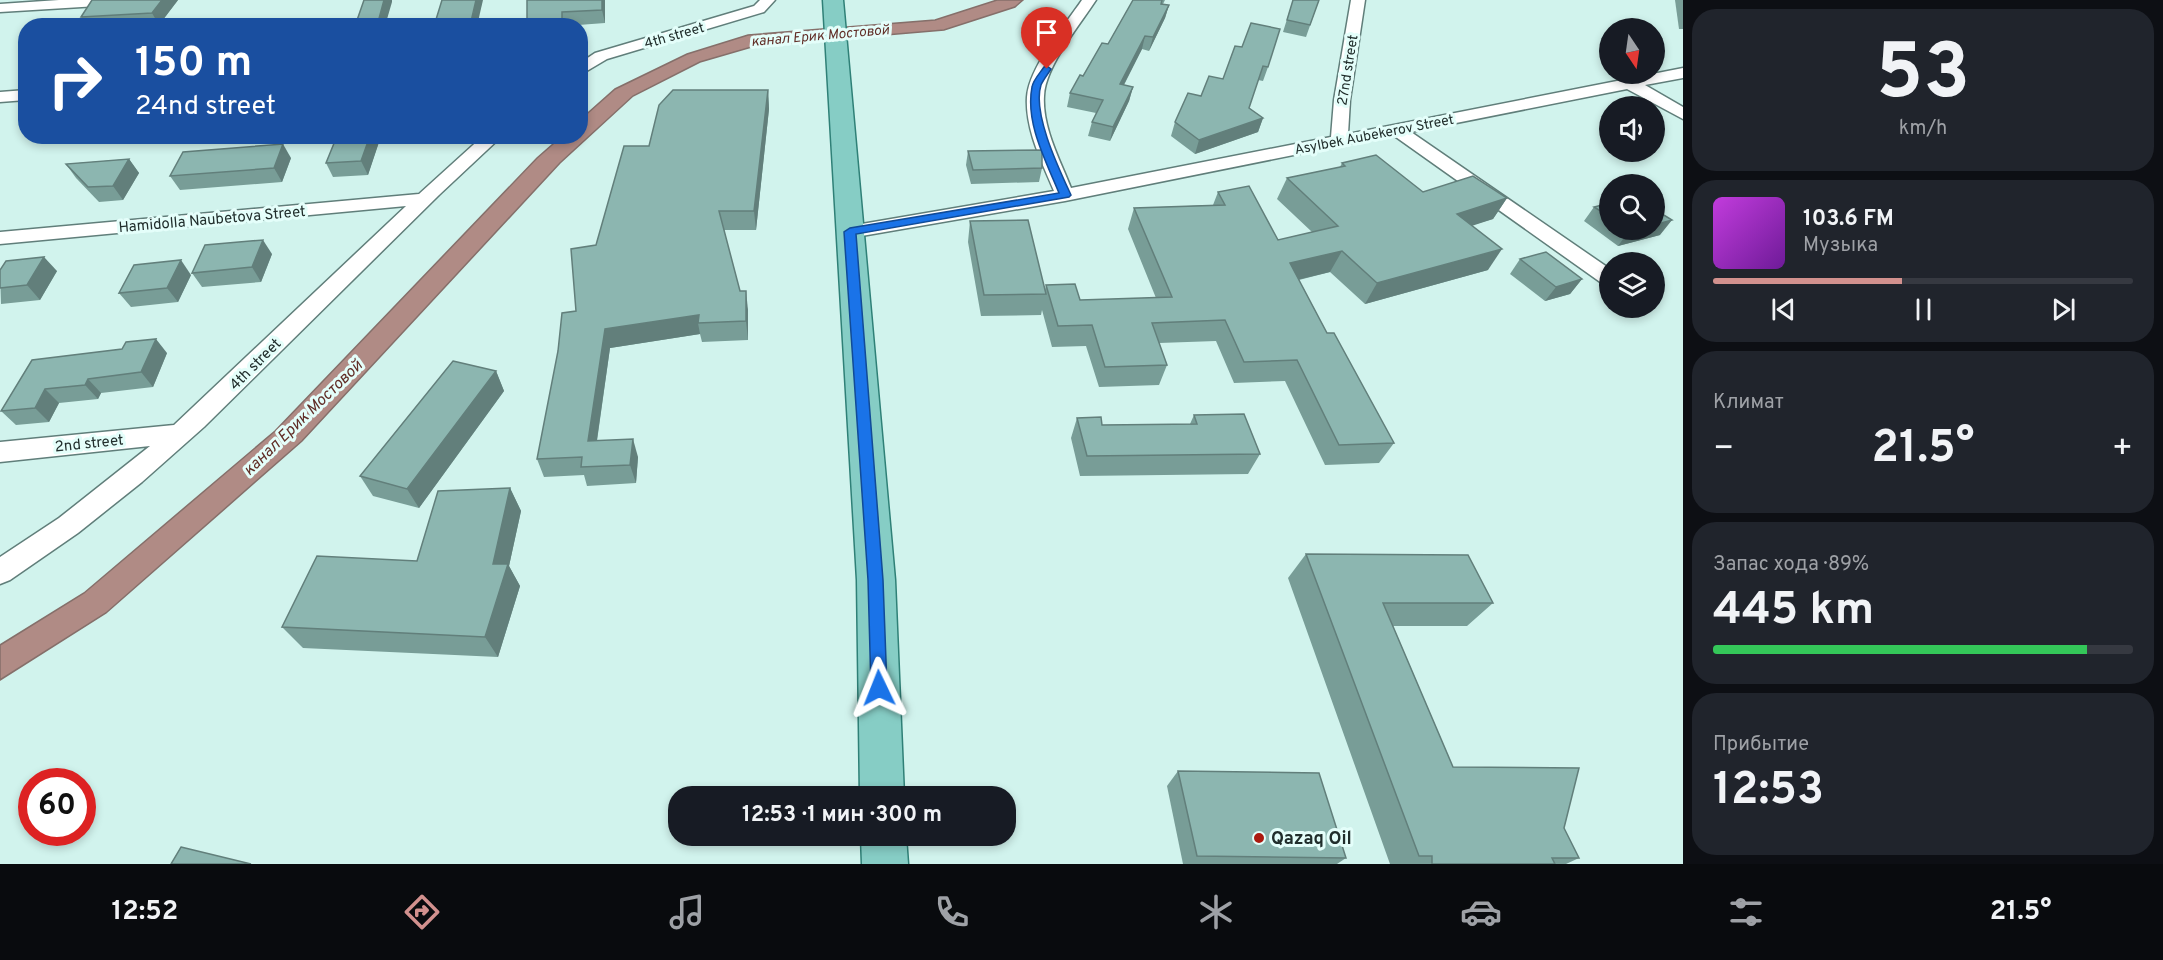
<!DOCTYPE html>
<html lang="ru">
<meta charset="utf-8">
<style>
:root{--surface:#171b24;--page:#20242c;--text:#f1f3f6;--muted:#9ea1a6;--line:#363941;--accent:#d2918e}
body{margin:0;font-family:Overpass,sans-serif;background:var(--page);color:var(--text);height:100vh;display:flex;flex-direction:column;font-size:22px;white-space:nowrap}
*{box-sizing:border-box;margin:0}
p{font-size:20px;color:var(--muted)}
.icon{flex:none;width:33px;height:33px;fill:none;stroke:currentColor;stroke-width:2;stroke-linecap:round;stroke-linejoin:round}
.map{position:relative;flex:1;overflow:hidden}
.panel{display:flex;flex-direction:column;gap:9px;padding:9px;background:#0d0f14;width:480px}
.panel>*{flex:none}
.top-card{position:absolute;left:18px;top:18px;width:570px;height:126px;border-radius:24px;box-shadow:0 3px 9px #0003;background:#1a4fa0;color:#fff;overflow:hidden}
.needle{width:39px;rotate:167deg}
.buttons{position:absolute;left:1599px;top:18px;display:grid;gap:12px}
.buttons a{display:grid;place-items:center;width:66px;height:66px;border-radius:50%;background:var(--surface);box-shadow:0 3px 9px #0003;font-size:30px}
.speed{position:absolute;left:18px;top:768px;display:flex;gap:12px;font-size:30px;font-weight:700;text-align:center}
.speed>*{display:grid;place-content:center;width:78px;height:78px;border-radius:50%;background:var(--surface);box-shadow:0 3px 9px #0003;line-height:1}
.speed .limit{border:9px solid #d22;background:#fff;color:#111}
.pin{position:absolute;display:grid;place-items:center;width:51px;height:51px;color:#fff;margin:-62px -26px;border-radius:50% 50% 50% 0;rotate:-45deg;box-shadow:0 0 6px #0007}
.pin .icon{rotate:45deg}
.me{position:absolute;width:66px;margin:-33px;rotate:358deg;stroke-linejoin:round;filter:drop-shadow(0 0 4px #0008)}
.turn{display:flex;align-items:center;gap:21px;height:126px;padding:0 18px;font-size:27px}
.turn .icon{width:78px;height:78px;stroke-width:2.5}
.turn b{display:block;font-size:42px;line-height:51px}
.big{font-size:45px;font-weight:700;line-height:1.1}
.panel .widget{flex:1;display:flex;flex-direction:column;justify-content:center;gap:9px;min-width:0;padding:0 21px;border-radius:24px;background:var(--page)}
.panel .dial{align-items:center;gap:0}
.dial b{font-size:78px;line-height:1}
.song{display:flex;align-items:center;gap:18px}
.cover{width:72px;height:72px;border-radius:9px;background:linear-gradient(135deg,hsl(290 70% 55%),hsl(280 70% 35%))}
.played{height:6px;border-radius:3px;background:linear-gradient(90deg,var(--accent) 45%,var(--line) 45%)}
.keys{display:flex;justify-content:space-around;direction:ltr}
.heat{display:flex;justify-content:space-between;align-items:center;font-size:33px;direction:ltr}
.charge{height:9px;border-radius:4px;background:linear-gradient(90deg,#34c759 89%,var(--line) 0)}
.trip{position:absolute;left:668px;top:786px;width:348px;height:60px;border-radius:24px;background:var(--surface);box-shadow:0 3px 9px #0003;font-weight:700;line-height:60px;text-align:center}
.dock{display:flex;height:96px;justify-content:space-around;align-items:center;background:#090b0e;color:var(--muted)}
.dock .icon{width:42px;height:42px}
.dock .selected{color:var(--accent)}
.dock b{font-size:27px;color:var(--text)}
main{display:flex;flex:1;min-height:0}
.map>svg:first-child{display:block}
</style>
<main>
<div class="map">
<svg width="1683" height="864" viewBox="0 0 1683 864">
<rect width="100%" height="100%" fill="#d1f3ed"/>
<path fill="#b08b85" stroke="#856f6a" stroke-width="1.5" d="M997,0H1023L1015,7L944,30L755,46L700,62L633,96L560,163L302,441L106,613L0,680V645L84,593L275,431L537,158L561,137L580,136L581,119L615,89L687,54L748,35L935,20Z"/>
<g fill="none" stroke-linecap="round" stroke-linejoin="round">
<g stroke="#607e7a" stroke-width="3">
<g id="street">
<path d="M59,0H138L131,4L0,12V4Z"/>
<path d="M760,0H775L764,12L607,59L580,75V63L595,53L754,6Z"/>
<path d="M1082,0H1096C1080,25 1045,66 1044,96C1042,127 1060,160 1071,188L1331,137L1334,100L1351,0H1365L1350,100L1348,134L1683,68V78L1645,85L1683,107V119L1627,89L1411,132L1610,269V286L1603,284L1393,135L1065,201L850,238L843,236L840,232L843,228L850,226L1054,191C1042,162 1025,129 1027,97C1029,67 1065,25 1082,0Z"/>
<path d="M26,90V100L0,102V92Z"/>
<path d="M483,136H502L439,195L204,427L142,482L78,533L10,580L0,584V557L59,518L150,446L0,462V442L174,425L406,206L0,244V232L419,194Z"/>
</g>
</g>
<g stroke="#2f8077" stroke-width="3">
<g id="primary">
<path d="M823,0H843L895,580L904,796H860L857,580Z"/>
<path d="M861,836H906L908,864H862Z"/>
</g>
</g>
<use href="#street" fill="#fff" fill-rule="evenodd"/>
<use href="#primary" fill="#86cdc5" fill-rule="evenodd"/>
</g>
<g fill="#789d97">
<path d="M92,0H178L159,25L86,26L81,17Z"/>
<path d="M527,0H605V23L565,26Z"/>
<path d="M1133,0H1165L1163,4L1169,5L1165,18L1149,51L1142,49L1124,85L1133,87L1129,101L1110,141L1088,136L1092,122L1096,113L1067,107L1070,93L1108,44Z"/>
<path d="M1293,0H1319L1306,37L1283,32Z"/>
<path d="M1675,0H1683V29H1679Z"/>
<path d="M1242,47L1268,67L1263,81L1258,80L1249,108L1263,118L1258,132L1195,154L1171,136L1175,122L1201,96L1223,79Z"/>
<path d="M768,90L769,109L756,230H724L740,291L748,310V340L702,342L700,334L610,348L597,441L638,457L636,483L587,486L584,475L544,477L537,459L576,311L596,245L649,146Z"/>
<path d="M337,136H381L368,175L333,177L326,163Z"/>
<path d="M968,151L1042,168L1039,182L971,184L966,165Z"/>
<path d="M291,158L282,182L180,190L170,176Z"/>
<path d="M129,159L139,173L123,200L99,202L76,178L66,164Z"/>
<path d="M1342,163L1423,192L1507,198L1493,219L1472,225L1488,270L1365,304L1330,272L1299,280L1327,333L1394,443L1379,463L1325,465L1285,381L1234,383L1216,341L1159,343L1167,365L1159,385L1099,387L1086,346L1052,347L1042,310L1041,315L981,316L968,242L970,221L1045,290L1046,285L1080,300L1156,298L1128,229L1134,208L1213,205L1218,192L1278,240L1312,232L1277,199L1287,178L1340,167Z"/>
<path d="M1610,203V230H1654L1660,235L1618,246L1584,221L1594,207Z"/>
<path d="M272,254L261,282L202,287L192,273Z"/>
<path d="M1520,259L1582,279L1570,294L1545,301L1510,274Z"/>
<path d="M0,270L57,271L40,300L1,304Z"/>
<path d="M191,275L178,302L131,307L119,293Z"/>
<path d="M167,353L153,387L101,393L98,399L59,403L49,422L16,425L1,411L32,360Z"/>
<path d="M496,371L504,391L419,508L373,496L360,476Z"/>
<path d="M1194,415L1260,454L1248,474L1080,476L1071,438L1077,418L1102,425L1190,424Z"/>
<path d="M510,488L521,511L509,566L520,586L498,657L303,648L282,627L417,561Z"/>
<path d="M1306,554L1493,603L1467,626H1393L1453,767L1564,828L1579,858L1566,864H1390L1288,578Z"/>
<path d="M1178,771L1346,858L1337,864H1183L1167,786Z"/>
</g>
<g fill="#627f7b">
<path d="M162,0H178L159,25L152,13Z"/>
<path d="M384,0H392V2L385,26H377Z"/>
<path d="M476,0H483L477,26H470Z"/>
<path d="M602,0H605V23L602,10Z"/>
<path d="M1169,5L1165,18L1149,51L1153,37Z"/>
<path d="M1145,36L1142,49L1117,98L1120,84Z"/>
<path d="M1133,87L1129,101L1110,141L1113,127Z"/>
<path d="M768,90L769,109L756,230L754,211Z"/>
<path d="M1263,118L1258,132L1195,154L1199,140Z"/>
<path d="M370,136H381L368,175L361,161Z"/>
<path d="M283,144L291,158L282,182L274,168Z"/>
<path d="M129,159L139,173L123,200L113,186Z"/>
<path d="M1507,198L1493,219L1444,235L1457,214Z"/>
<path d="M1672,220L1660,235L1618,246L1629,231L1637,230H1654V225Z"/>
<path d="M263,240L272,254L261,282L252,267Z"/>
<path d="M1502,249L1488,270L1365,304L1377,283Z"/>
<path d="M1342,251L1330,272L1280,284L1290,263Z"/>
<path d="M44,257L57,271L40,300L27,285Z"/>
<path d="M181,260L191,275L178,302L167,288Z"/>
<path d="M1582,279L1570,294L1545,301L1556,287Z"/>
<path d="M746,291L748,310V340L746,321Z"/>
<path d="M699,315L698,323L700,334L610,348L594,460L588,441L605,329Z"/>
<path d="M156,339L167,353L153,387L141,372Z"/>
<path d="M496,371L504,391L419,508L407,489Z"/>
<path d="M88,379L101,393L98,399L85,385Z"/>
<path d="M45,389L59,403L49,422L35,408Z"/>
<path d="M633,439L638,457L636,483L630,465Z"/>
<path d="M510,488L521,511L509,566L520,586L498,657L485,637L493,564Z"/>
</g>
<g fill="#8cb6b0" stroke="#627f7b" stroke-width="1.5">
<path d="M92,0H162L152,13L81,17Z"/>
<path d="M364,0H384L377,26H355Z"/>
<path d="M442,0H476L470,26H434Z"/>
<path d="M527,0H602V10L562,12V26H527Z"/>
<path d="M1133,0H1162L1161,4L1169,5L1153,37L1145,36L1120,84L1133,87L1113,127L1092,122L1103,100L1070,93L1080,75L1083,76L1102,43L1108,44Z"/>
<path d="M1293,0H1319L1310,25L1287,20Z"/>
<path d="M1251,23L1280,29L1268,67L1263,66L1249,108L1263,118L1199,140L1175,122L1188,93L1201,96L1209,76L1223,79L1235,46L1242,47Z"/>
<path d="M673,90H768L754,211H719L740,291H746V321L698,323L699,315L605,329L588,441L633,439L630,465L581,467L582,457L537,459L558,351L562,313L576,311L571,249L596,245L624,146H649L659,105Z"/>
<path d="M337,136H370L361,161L326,163Z"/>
<path d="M283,144L274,168L170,176L183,152Z"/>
<path d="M1042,150V168L973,170L968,151Z"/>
<path d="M1376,155L1423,192L1473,176L1507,198L1457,214L1502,249L1377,283L1342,251L1290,263L1327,333H1334L1394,443L1339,445L1297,360L1244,362L1225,320L1152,323L1167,365L1105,367L1092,325L1058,326L1046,285L1075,284L1080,300L1172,297L1134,208L1225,205L1218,192L1249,186L1278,240L1338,226L1287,178L1345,166L1342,163Z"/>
<path d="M129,159L113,186L88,187L66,164Z"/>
<path d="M1610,203V217L1594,207Z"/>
<path d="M1654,209L1672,220L1654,225Z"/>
<path d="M1028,220L1046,294L984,295L970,221Z"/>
<path d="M263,240L252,267L192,273L205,245Z"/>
<path d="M1546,252L1582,279L1556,287L1520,259Z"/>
<path d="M44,257L27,285L0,288V270L6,261Z"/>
<path d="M181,260L167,288L119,293L134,265Z"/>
<path d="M156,339L141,372L88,379L85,385L45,389L35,408L1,411L32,360L122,349L126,342Z"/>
<path d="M453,361L496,371L407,489L360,476Z"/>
<path d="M1244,414L1260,454L1087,456L1077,418L1101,417L1102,425L1197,424L1194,415Z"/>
<path d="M510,488L493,564H508L485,637L282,627L317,556L417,561L438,491Z"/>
<path d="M1306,554L1468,555L1493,603H1383L1453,767L1579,768L1564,828L1579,858H1552L1555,864H1432V856H1419Z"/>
<path d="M1178,771L1319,773L1346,858L1197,856Z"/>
<path d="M181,847L251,864H171Z"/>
</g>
<path fill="#1a73e8" stroke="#114b97" stroke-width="1.5" d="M1047,66L1051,69C1048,74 1043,80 1041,85C1032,113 1059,169 1071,195L1069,197L856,234L883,580L887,688L885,694L879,696L873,694L871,688L868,580L844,232L850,228L1059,193C1046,161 1025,123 1032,87C1033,80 1040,73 1044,67Z"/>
<circle fill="#ab1a10" stroke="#e4fefa" stroke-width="2" cx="1259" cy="838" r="6"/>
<g text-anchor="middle" stroke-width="6" stroke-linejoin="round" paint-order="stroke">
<g font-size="14" fill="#212e2c" stroke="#e4fefa">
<text transform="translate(674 35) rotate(-16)" y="5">4th street</text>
<text transform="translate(1347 70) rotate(-81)" y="5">27nd street</text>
<text transform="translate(1374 134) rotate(-11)" y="5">Asylbek Aubekerov Street</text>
</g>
<g font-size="14" font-style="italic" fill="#612e27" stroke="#e4fefa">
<text transform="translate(820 35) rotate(-5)" y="5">канал Ерик Мостовой</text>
</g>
<g font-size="15" fill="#212e2c" stroke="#e4fefa">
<text transform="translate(212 219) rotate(-5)" y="5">Hamidolla Naubetova Street</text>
<text transform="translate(255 364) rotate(-45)" y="5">4th street</text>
<text transform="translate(89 443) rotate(-6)" y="5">2nd street</text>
</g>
<g font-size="16" font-style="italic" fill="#612e27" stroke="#e4fefa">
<text transform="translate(302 417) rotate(-44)" y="6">канал Ерик Мостовой</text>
</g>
<g font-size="18" font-weight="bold" fill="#212e2c" stroke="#e4fefa" text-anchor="start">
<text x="1271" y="844">Qazaq Oil</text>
</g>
</g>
</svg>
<div class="buttons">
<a><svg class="needle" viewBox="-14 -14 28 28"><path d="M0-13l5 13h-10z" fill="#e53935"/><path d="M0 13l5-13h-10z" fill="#9ea1a6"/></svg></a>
<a><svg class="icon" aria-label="sound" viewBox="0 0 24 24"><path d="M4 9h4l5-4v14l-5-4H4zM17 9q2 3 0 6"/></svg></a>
<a><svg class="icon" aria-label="search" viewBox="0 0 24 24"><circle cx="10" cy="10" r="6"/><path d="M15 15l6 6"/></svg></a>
<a><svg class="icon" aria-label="layers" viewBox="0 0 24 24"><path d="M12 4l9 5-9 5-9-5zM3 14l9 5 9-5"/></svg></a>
</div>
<div class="speed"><div class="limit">60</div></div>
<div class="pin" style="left:1047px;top:69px;background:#d93025"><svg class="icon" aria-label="arrive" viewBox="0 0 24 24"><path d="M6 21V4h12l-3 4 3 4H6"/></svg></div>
<svg class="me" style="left:879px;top:688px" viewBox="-20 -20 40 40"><path d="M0-17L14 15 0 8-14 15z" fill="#1a73e8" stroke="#fff" stroke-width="4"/></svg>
<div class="trip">12:53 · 1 мин · 300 m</div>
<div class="top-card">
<div class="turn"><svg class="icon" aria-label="right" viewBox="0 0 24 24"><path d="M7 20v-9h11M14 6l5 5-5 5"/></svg><div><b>150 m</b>24nd street</div></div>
</div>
</div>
<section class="panel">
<div class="widget dial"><b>53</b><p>km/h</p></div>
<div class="widget">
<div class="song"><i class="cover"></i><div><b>103.6 FM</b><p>Музыка</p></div></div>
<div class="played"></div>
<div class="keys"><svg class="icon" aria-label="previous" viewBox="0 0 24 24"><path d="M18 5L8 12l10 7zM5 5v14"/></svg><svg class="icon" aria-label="pause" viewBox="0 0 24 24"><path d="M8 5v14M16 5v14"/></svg><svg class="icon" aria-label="next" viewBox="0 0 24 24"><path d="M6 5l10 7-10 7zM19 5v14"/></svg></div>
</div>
<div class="widget"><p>Климат</p>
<div class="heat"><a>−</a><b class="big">21.5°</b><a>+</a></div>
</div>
<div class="widget"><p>Запас хода · 89%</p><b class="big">445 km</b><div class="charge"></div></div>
<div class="widget"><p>Прибытие</p><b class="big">12:53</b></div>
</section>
</main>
<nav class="dock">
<b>12:52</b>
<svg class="icon selected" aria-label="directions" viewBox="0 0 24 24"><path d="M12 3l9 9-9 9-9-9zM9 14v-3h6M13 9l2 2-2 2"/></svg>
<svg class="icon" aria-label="music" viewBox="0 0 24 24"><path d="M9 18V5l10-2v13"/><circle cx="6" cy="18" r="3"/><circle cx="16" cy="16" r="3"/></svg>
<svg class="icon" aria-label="phone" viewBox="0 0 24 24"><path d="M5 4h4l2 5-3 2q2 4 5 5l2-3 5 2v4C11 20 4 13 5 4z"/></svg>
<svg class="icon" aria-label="climate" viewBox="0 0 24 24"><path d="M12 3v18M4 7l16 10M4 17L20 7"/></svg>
<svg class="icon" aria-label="car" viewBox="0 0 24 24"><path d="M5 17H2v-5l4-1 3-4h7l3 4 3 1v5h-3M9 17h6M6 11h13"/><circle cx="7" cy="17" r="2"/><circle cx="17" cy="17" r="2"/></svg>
<svg class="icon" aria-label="filters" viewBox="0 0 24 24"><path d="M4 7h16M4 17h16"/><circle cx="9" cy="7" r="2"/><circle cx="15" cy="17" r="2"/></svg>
<b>21.5°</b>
</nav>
